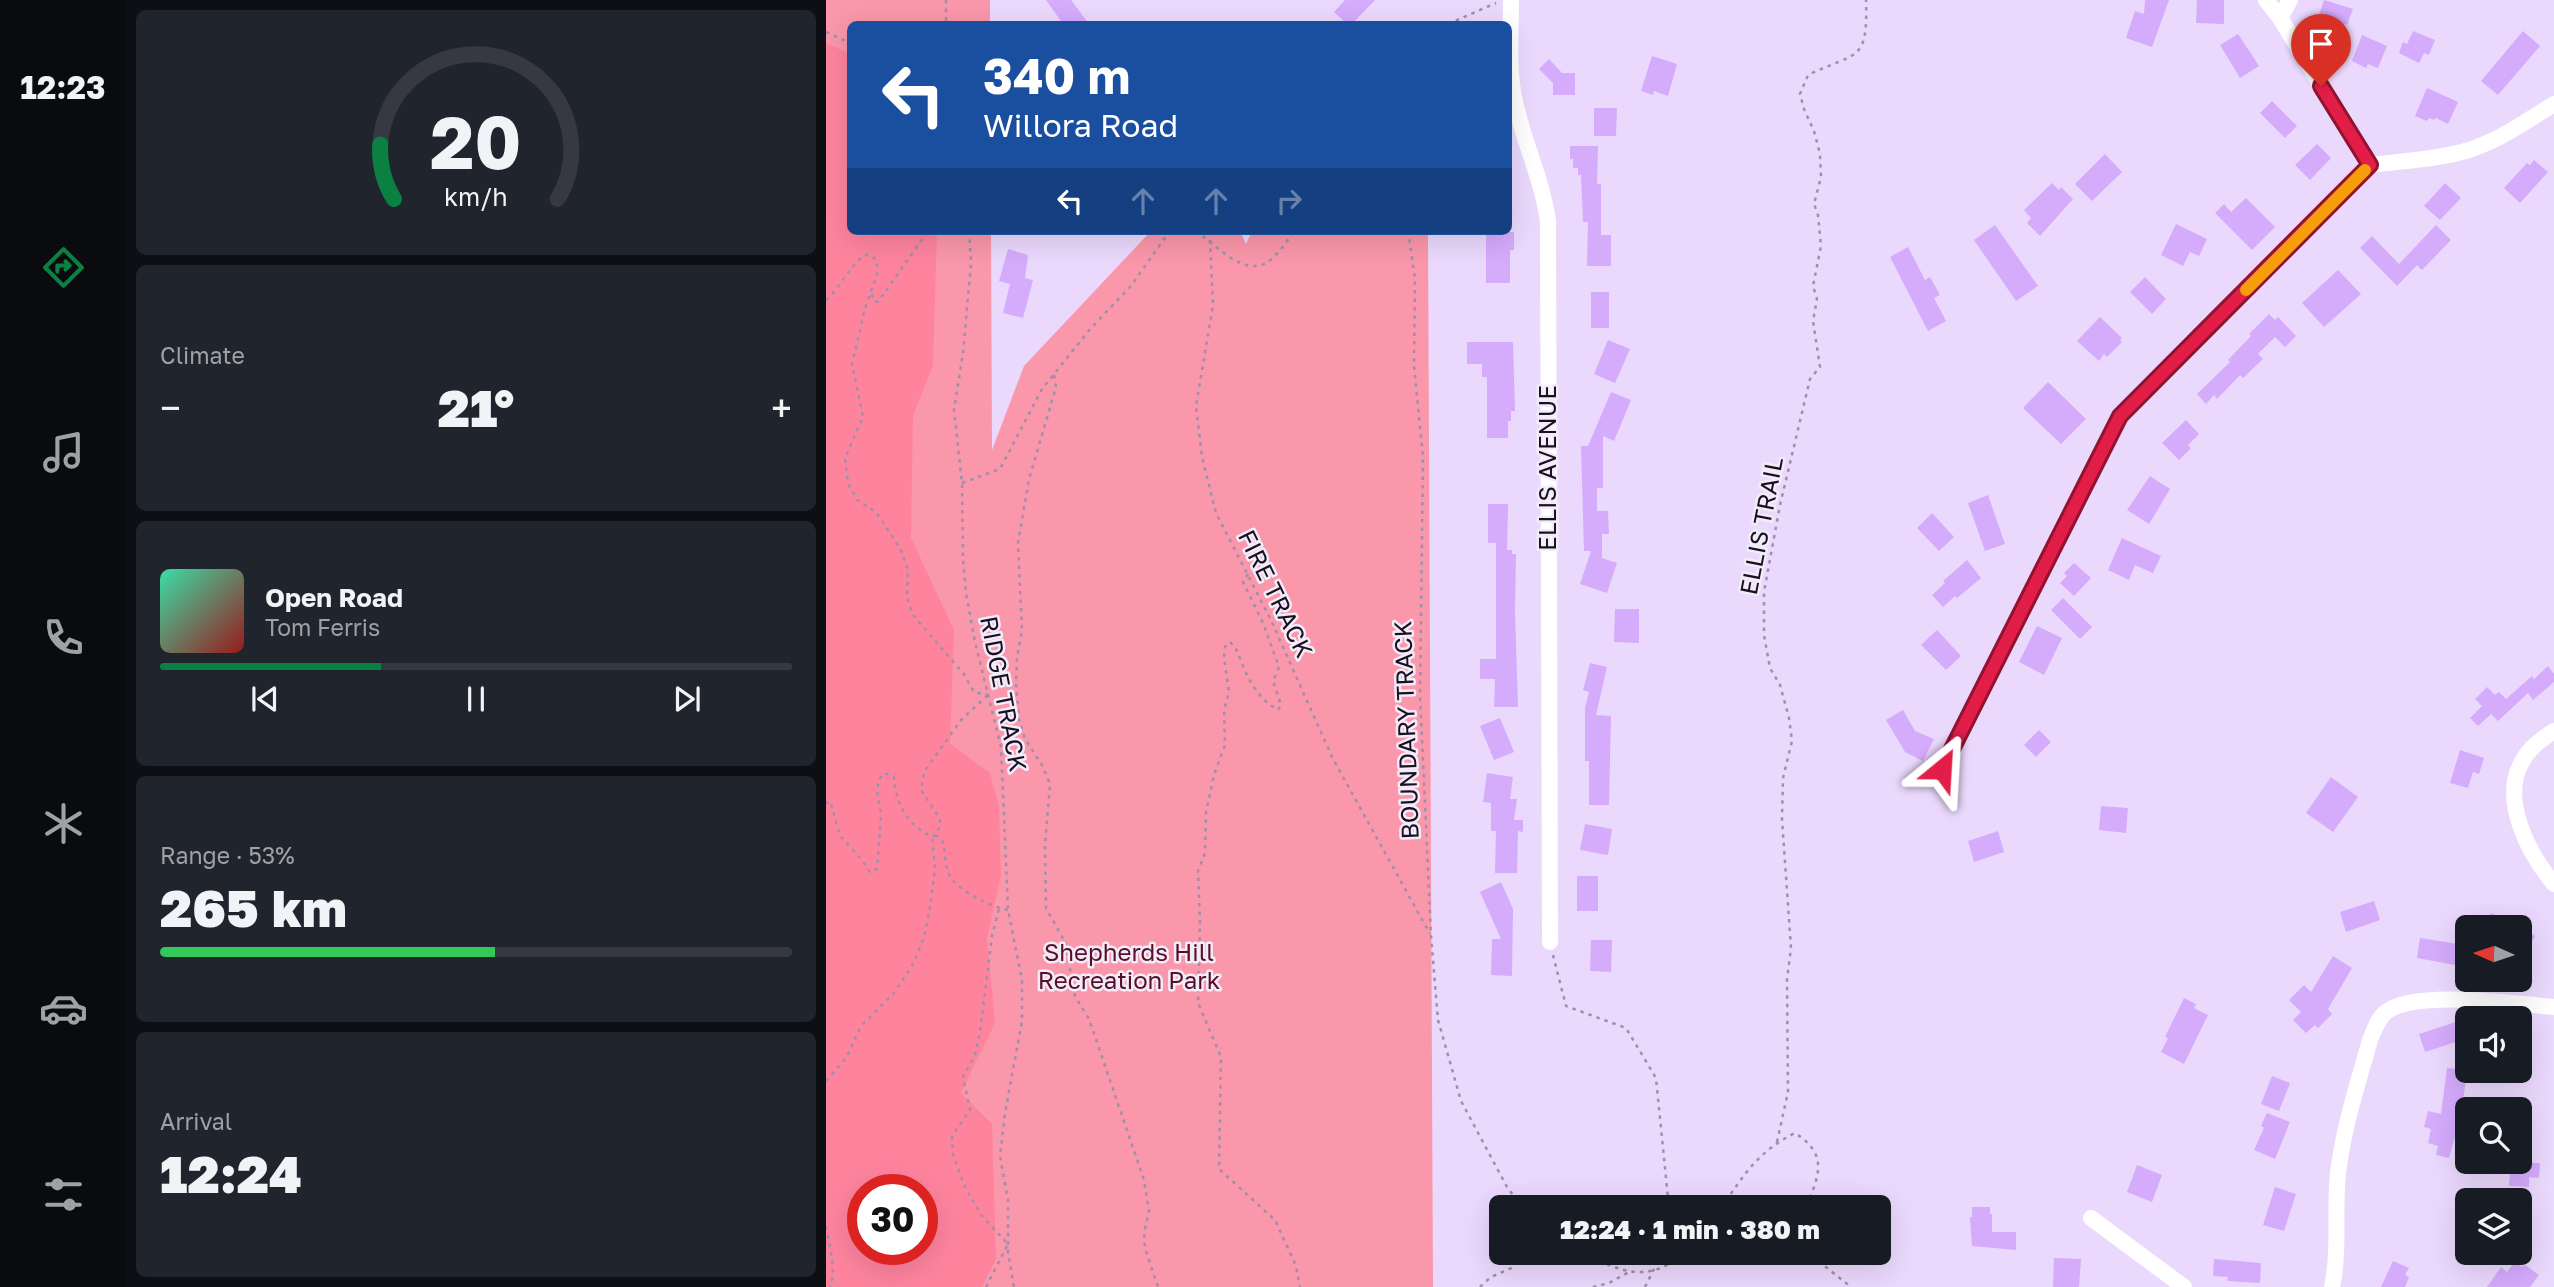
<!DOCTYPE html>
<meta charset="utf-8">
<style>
:root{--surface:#171b24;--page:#20242c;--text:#f1f3f6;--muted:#9ea1a6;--line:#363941;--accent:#0b8043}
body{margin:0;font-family:"Golos Text",sans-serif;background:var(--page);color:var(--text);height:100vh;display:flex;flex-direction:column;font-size:26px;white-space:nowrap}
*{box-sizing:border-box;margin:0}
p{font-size:23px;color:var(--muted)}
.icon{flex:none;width:38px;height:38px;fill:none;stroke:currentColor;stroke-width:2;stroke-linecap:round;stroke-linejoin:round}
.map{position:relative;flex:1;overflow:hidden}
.sheet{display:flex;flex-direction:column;gap:10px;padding:10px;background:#0d0f14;width:700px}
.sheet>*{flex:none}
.guide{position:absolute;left:21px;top:21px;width:665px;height:214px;border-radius:10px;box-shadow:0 7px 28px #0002;background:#1a4fa0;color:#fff;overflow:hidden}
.needle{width:46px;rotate:273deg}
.tools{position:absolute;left:1629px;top:915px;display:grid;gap:14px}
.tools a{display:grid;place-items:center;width:77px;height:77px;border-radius:10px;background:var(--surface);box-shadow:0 7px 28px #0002;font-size:35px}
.speed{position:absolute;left:21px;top:1174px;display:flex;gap:14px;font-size:35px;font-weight:700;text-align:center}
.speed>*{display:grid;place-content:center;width:91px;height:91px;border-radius:50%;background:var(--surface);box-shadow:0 7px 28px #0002;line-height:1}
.speed .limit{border:10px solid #d22;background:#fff;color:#111}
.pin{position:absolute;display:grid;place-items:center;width:60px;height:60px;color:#fff;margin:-72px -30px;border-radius:50% 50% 50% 0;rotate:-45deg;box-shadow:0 0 7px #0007}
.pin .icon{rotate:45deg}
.me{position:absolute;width:77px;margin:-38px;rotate:27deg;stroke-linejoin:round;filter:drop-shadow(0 0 5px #0008)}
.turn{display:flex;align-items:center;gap:24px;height:147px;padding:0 21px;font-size:32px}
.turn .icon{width:91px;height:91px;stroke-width:2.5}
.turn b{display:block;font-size:49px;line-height:60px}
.lanes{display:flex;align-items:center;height:66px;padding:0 21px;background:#0003;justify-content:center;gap:35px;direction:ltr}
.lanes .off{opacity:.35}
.big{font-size:52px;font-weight:800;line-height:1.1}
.sheet .tile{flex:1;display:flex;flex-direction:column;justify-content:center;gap:10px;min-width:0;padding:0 24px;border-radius:10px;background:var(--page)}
.sheet .dial{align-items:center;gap:0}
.dial svg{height:182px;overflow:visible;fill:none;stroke:var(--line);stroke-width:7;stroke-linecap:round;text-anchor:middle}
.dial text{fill:var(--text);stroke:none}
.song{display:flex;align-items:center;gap:21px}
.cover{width:84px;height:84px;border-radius:10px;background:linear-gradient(135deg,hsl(160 70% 55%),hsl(0 70% 35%))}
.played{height:7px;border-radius:4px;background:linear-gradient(90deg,var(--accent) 35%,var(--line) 35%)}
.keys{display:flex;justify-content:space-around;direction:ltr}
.heat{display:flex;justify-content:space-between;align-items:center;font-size:38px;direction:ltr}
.charge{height:10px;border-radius:5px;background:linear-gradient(90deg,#34c759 53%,var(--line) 0)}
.trip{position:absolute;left:663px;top:1195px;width:402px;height:70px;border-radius:10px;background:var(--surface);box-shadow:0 7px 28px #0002;font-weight:800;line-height:70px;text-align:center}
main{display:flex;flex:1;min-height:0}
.menu{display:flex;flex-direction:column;width:126px;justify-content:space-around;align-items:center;background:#090b0e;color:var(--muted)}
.menu .icon{width:49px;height:49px}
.menu .selected{color:var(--accent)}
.menu b{font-size:32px;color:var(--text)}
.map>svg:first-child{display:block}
</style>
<main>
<nav class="menu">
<b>12:23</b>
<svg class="icon selected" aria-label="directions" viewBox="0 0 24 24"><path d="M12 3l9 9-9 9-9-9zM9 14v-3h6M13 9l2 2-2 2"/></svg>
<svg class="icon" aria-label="music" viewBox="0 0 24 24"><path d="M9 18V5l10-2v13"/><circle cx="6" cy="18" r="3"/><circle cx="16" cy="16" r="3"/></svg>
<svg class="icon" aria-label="phone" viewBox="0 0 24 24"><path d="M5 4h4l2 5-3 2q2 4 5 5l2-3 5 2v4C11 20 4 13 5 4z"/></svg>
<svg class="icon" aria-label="climate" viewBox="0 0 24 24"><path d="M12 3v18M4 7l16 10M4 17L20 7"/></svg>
<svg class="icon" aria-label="car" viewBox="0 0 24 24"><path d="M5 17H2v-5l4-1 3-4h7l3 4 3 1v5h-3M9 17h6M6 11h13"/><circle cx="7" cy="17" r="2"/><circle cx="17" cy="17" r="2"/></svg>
<svg class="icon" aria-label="filters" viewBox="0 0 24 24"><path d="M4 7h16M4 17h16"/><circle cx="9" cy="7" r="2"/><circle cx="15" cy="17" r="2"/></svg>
</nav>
<section class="sheet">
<div class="tile dial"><svg viewBox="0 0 100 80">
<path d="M14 69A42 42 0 1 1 86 69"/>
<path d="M14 69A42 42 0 0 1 8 45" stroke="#0b8043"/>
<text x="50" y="56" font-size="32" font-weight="700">20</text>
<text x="50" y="72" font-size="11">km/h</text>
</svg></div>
<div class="tile"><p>Climate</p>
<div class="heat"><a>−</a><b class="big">21°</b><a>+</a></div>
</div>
<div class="tile">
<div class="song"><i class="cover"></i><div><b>Open Road</b><p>Tom Ferris</p></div></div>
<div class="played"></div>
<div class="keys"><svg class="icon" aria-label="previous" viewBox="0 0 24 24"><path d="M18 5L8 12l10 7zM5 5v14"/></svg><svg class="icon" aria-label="pause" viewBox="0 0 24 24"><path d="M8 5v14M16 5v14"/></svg><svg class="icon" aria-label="next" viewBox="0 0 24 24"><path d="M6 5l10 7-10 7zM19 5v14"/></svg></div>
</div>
<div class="tile"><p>Range · 53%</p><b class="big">265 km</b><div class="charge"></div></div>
<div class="tile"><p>Arrival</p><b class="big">12:24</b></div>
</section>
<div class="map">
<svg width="1728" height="1287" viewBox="0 0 1728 1287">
<rect width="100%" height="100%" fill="#ebd9fd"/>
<path fill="#fa97aa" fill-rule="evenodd" d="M0,0H164V24H24V231H165L166,450L198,366L325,231H414L420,244L426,231H602L607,1287H0ZM37,1190H96V1250H37Z"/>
<path fill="#fe849e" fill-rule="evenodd" d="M0,43L24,54V231H111L107,365L87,416L85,538L128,630L124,744L164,773L173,806L175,874L161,938L169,1023L135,1093L166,1124L170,1259L156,1287H0ZM37,1190H96V1250H37Z"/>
<g fill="#d5abfc">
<path d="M220,0H245L263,24H237Z"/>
<path d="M519,0H549L526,24H521L508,12Z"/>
<path d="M1319,0H1343L1326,47L1300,38L1309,11L1318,14Z"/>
<path d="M1371,0H1398V24L1370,23Z"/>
<path d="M1498,0L1527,9L1521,25L1493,15Z"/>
<path d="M1587,31L1609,40L1603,55L1598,53L1593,63L1573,53L1577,42L1581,44Z"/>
<path d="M1697,31L1714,46L1672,95L1655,81Z"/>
<path d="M1412,34L1433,66L1414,78L1394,45Z"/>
<path d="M1536,35L1561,46L1552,68L1542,64L1540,68L1526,61Z"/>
<path d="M826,56L851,64L842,96L828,91L827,95L815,91Z"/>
<path d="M723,59L736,73H749V95H727V83L713,69Z"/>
<path d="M1601,88L1632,102L1622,124L1610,118L1608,120L1603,118L1601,121L1589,116Z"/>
<path d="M1446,101L1471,126L1459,138L1434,113Z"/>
<path d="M768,108H791L790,136H768Z"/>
<path d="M1491,144L1505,158L1484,180L1469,165Z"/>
<path d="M744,146H772L771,184H775V235H785V266H761L762,222H757L755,175H752V168H747V159H744Z"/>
<path d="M1279,154L1296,172L1266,201L1249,184Z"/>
<path d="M1708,160L1722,172L1694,203L1678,188L1701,163L1704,165Z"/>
<path d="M1226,183L1233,190L1235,187L1247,199L1214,236L1201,223L1205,218L1198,210Z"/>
<path d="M1619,183L1635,198L1614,220L1598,206Z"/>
<path d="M1420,198L1449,227L1426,250L1389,213L1398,204L1405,212Z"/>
<path d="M1350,224L1381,239L1373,256L1364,252L1357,266L1335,255Z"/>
<path d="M1169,225L1212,286L1190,301L1148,240Z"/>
<path d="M1610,225L1625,240L1596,270L1591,265L1571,286L1534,248L1546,236L1573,264Z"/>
<path d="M660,232H688V250H684V283H660Z"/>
<path d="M1082,247L1099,280L1104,277L1114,295L1108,298L1120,321L1102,331L1064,257Z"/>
<path d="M182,249L202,255L199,278L207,280L197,318L177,313L184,284L173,281Z"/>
<path d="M1512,270L1535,294L1498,327L1476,303Z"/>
<path d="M1319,277L1340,299L1326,314L1304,292Z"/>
<rect x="765" y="292" width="18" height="36"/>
<path d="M1443,314L1449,320L1452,317L1470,336L1459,347L1449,337L1432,354L1437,359L1417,378L1414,375L1391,399L1388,395L1380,404L1371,394L1404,362L1402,360L1425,336L1423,334Z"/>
<path d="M1274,317L1296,338L1294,340L1296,342L1281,357L1278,354L1273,361L1251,341Z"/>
<path d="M782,340L804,349L789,383L768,374Z"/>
<path d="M641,342H687L689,411H685V421H682V438H661V377H656V364H641Z"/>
<path d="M1222,382L1260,419L1235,444L1197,408Z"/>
<path d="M785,392L805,400L788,441L777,436V488H771V511H782L783,534H776V558L791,563L781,593L754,584L765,551H758L755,446H762Z"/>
<path d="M1360,420L1373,434L1362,445L1365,448L1353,460L1336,443Z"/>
<path d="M1324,476L1344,489L1323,524L1301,510Z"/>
<path d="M1162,495L1179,544L1159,551L1142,503Z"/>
<path d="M662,504H682L681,550H686V554H690L689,611L692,707H668L669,679H654V659H670V543H662Z"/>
<path d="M1106,513L1128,537L1113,551L1091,528Z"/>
<path d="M1296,538L1335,556L1327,573L1309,565L1303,580L1282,570Z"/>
<path d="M1141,560L1155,578L1131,598L1129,596L1117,607L1106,595L1119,583L1117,581Z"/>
<path d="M1248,563L1265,578L1248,596L1234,583L1241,576L1238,573Z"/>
<path d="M1237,598L1266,627L1254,639L1225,610Z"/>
<path d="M789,609H813V643L788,642Z"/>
<path d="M1211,626L1236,638L1218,675L1193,662Z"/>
<path d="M1111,630L1135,656L1120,670L1095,645Z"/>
<path d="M764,663L781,667L770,715L785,716L783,805H763V761H759V708L763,692L757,690Z"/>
<path d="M1722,666L1728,674V682L1707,700L1702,693L1672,721L1665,714L1652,726L1644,718L1656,706L1649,699L1661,687L1669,695L1673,692L1680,699L1706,676L1708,679Z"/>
<path d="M1077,710L1089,731L1108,739L1097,761L1079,752L1060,720Z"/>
<path d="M674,718L688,752L668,760L654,726Z"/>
<path d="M1213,730L1225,742L1210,757L1198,745Z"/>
<path d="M1634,750L1658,758L1653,774L1647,772L1642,788L1624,783Z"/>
<path d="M661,773L687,777L684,799H691L688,820H697V832L692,831L691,873H669L670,831H665V803L657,802Z"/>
<path d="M1505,777L1532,797L1507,832L1480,813Z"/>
<path d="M1275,806L1302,808L1300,833L1273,830Z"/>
<path d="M759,824L786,829L782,855L754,850Z"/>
<path d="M1172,831L1178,852L1148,862L1142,841Z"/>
<rect x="751" y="876" width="21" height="35"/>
<path d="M675,882L687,909L686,976L665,975L666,939H675L654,892Z"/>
<path d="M1548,901L1554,920L1520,932L1514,912Z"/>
<path d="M1665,913L1693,928H1657Z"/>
<path d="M1694,928L1709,936L1694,964Z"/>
<path d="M1594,938L1639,945L1635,966L1591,958Z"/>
<path d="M765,940H786L785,972L764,971Z"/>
<path d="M1507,956L1526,968L1502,1009L1506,1014L1492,1028L1489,1025L1480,1033L1467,1020L1475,1012L1463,1000L1478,985L1485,992Z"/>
<path d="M1358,998L1370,1004L1368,1008L1382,1015L1358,1064L1335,1052L1342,1038L1339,1037Z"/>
<path d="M1630,1022L1636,1040L1599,1052L1593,1034Z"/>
<path d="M1621,1068L1641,1070L1636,1110L1623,1158L1610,1155L1612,1146L1602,1143L1605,1129L1598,1127L1602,1111L1615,1114Z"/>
<path d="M1446,1076L1464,1083L1453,1111L1435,1104Z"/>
<path d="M1441,1113L1464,1122L1449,1159L1428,1150L1438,1128L1435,1126Z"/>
<path d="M1685,1162L1714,1163L1713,1178L1703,1177V1187L1683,1186Z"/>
<path d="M1311,1165L1336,1175L1326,1202L1301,1192Z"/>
<path d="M1449,1187L1470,1194L1458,1231L1437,1225Z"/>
<path d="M1146,1207H1164V1214H1166V1232H1190V1250L1146,1246L1144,1217H1146Z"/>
<path d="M1228,1258L1255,1259L1253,1287H1227Z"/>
<path d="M1388,1259L1435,1263L1434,1283L1401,1281L1402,1277L1387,1276Z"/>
<path d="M1567,1261L1583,1268L1579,1275L1583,1277L1579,1287H1555Z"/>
<path d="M1689,1261L1696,1267L1698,1264L1713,1275L1704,1287H1661L1675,1267L1681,1272Z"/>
</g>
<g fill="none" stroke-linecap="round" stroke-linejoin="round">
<g stroke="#9f8fad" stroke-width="2.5" stroke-dasharray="3.5 5" stroke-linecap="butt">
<path d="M120,0V24"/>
<path d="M622,24L670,3"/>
<path d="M0,32L24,43"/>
<path d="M143,231L145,263L137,353L128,410L136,483L137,559L140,593L149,642L175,747L182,910L196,980V1021L179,1113L174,1156L182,1200V1252L188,1287"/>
<path d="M370,231C389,244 419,279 443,261C453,254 461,240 469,231"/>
<path d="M582,231L589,279L588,366L597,457L594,695L605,936L612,1020L635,1101L681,1187L697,1208"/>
<path d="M384,240L387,305L370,406L376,457L390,513L445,620L506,757L604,934"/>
<path d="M46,294L47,300L52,302L102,231"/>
<path d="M0,300C15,287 23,266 39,255L46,256L51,261V275L39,308L26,364L37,417L19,458L22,483L31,500L50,512L75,550L82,570L81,597L87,615L137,673L148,692L162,695"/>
<path d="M228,375L230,387L203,479L192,543L196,631L191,657L190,685L193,719L199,739L216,765L224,784L219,845L220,908L239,942L249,996L263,1019L318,1180L323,1211L318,1233L319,1248L332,1287"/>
<path d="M136,483L174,469L216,389L265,328L305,286L338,239L349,231"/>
<path d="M422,574L417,582L437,623L453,667L447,681L455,705L452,710C435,701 424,683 417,666C413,657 412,649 404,642L399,647L398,658L403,692L398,710L399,745L388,775L380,813L379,853L372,871L374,922L372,1003L395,1057L393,1169L449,1220L470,1266L474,1287"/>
<path d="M0,804L4,801L14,836L36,860L44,872L51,869L55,815L51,790L53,779L59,773L68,777C70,805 81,824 106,837L112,833L114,819L95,790L98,772L135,720L162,695"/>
<path d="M727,955L740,1006L800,1028L830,1078L843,1208"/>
<path d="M0,1081L20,1058L35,1026L67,994L85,968L98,938L104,907L109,869L106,837L111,836L116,840C120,852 118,867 125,878C132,890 169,909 182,910"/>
<path d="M951,1142L962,1092L961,980L965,948L956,819L957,778L966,741L963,718L954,685L944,668L938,635V592L954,505L984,379L994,367L987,321L991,299L987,286L995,246L992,215L988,204L995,177L994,154L988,131L978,109L974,94L982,75C1031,51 1042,64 1040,0"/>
<path d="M895,1208C919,1174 931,1152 969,1133C1003,1155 993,1175 980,1208"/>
<path d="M0,1227C3,1245 11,1270 4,1287"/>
<path d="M758,1253C794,1272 823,1284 858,1253"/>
<path d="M989,1253L996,1264L1025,1287"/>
<path d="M847,1261V1253"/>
<path d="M160,1287L182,1244L155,1215L138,1185L127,1154L126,1136L144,1110L137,1077L149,1055L154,1032L166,936L173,909"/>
<path d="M654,1287L665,1277L688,1267L692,1253"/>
<path d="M767,1287L783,1283L803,1272"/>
<path d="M819,1287L828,1269"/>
</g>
<g stroke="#fff" stroke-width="16">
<path d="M685,0C685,32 682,66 688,97C696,139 716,178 722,221L724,942"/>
<path d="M1440,0L1454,18L1544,165C1574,161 1607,160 1636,152C1670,143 1699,122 1728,104"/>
<path d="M1454,18L1464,0"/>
<path d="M1728,731C1716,739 1704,747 1697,760C1673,799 1703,854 1728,884"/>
<path d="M1117,769L1294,417L1544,165"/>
<path d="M1265,1218L1358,1287"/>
<path d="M1506,1287C1514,1250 1508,1211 1512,1173C1517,1129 1532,1083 1544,1040C1548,1031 1552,1018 1560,1012C1589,989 1691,1004 1728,1007"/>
</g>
</g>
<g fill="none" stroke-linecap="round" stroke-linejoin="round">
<g stroke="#92132f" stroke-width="18">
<path id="route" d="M1116,769L1294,416L1544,165L1495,86"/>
</g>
<use href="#route" stroke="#e11d48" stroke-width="12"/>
<path stroke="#f59e0b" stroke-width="12" d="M1420,290L1539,170"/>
</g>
<g text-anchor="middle" stroke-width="5" stroke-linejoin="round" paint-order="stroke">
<g font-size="24" fill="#190e22" stroke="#f2ecf8">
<text transform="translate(722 468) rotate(-90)" y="8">ELLIS AVENUE</text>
<text transform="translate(936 526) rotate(-79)" y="8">ELLIS TRAIL</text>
<text transform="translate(449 594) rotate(64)" y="8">FIRE TRACK</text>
<text transform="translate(177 694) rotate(79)" y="8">RIDGE TRACK</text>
<text transform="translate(581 730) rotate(-92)" y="8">BOUNDARY TRACK</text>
</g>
<g font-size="24" fill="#5a0e26" stroke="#f2ecf8">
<text x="303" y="961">Shepherds Hill<tspan x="303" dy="28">Recreation Park</tspan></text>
</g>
</g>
</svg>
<div class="tools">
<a><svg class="needle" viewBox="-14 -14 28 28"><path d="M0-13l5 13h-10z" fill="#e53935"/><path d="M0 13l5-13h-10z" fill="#9ea1a6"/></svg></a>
<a><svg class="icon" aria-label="sound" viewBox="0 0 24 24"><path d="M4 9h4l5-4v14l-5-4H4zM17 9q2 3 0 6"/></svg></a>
<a><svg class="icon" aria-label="search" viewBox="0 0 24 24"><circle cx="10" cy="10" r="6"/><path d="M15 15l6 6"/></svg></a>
<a><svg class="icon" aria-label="layers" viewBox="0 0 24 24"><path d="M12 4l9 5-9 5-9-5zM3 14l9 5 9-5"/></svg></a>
</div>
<div class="speed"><div class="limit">30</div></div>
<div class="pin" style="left:1495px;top:86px;background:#d93025"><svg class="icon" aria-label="arrive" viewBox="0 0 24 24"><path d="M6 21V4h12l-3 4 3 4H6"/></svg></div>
<svg class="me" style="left:1116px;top:769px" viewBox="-20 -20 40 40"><path d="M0-17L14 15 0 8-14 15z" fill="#e11d48" stroke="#fff" stroke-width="4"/></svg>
<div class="trip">12:24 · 1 min · 380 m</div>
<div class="guide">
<div class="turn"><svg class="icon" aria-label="left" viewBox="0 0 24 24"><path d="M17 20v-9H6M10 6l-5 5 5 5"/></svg><div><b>340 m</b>Willora Road</div></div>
<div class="lanes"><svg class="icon" aria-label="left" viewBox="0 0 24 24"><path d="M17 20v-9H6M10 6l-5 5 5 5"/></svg><svg class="icon off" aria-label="ahead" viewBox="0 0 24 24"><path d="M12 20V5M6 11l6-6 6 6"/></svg><svg class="icon off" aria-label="ahead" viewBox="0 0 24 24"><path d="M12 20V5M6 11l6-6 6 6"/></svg><svg class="icon off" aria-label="right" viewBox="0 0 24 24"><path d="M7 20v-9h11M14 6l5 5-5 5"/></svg></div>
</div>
</div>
</main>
